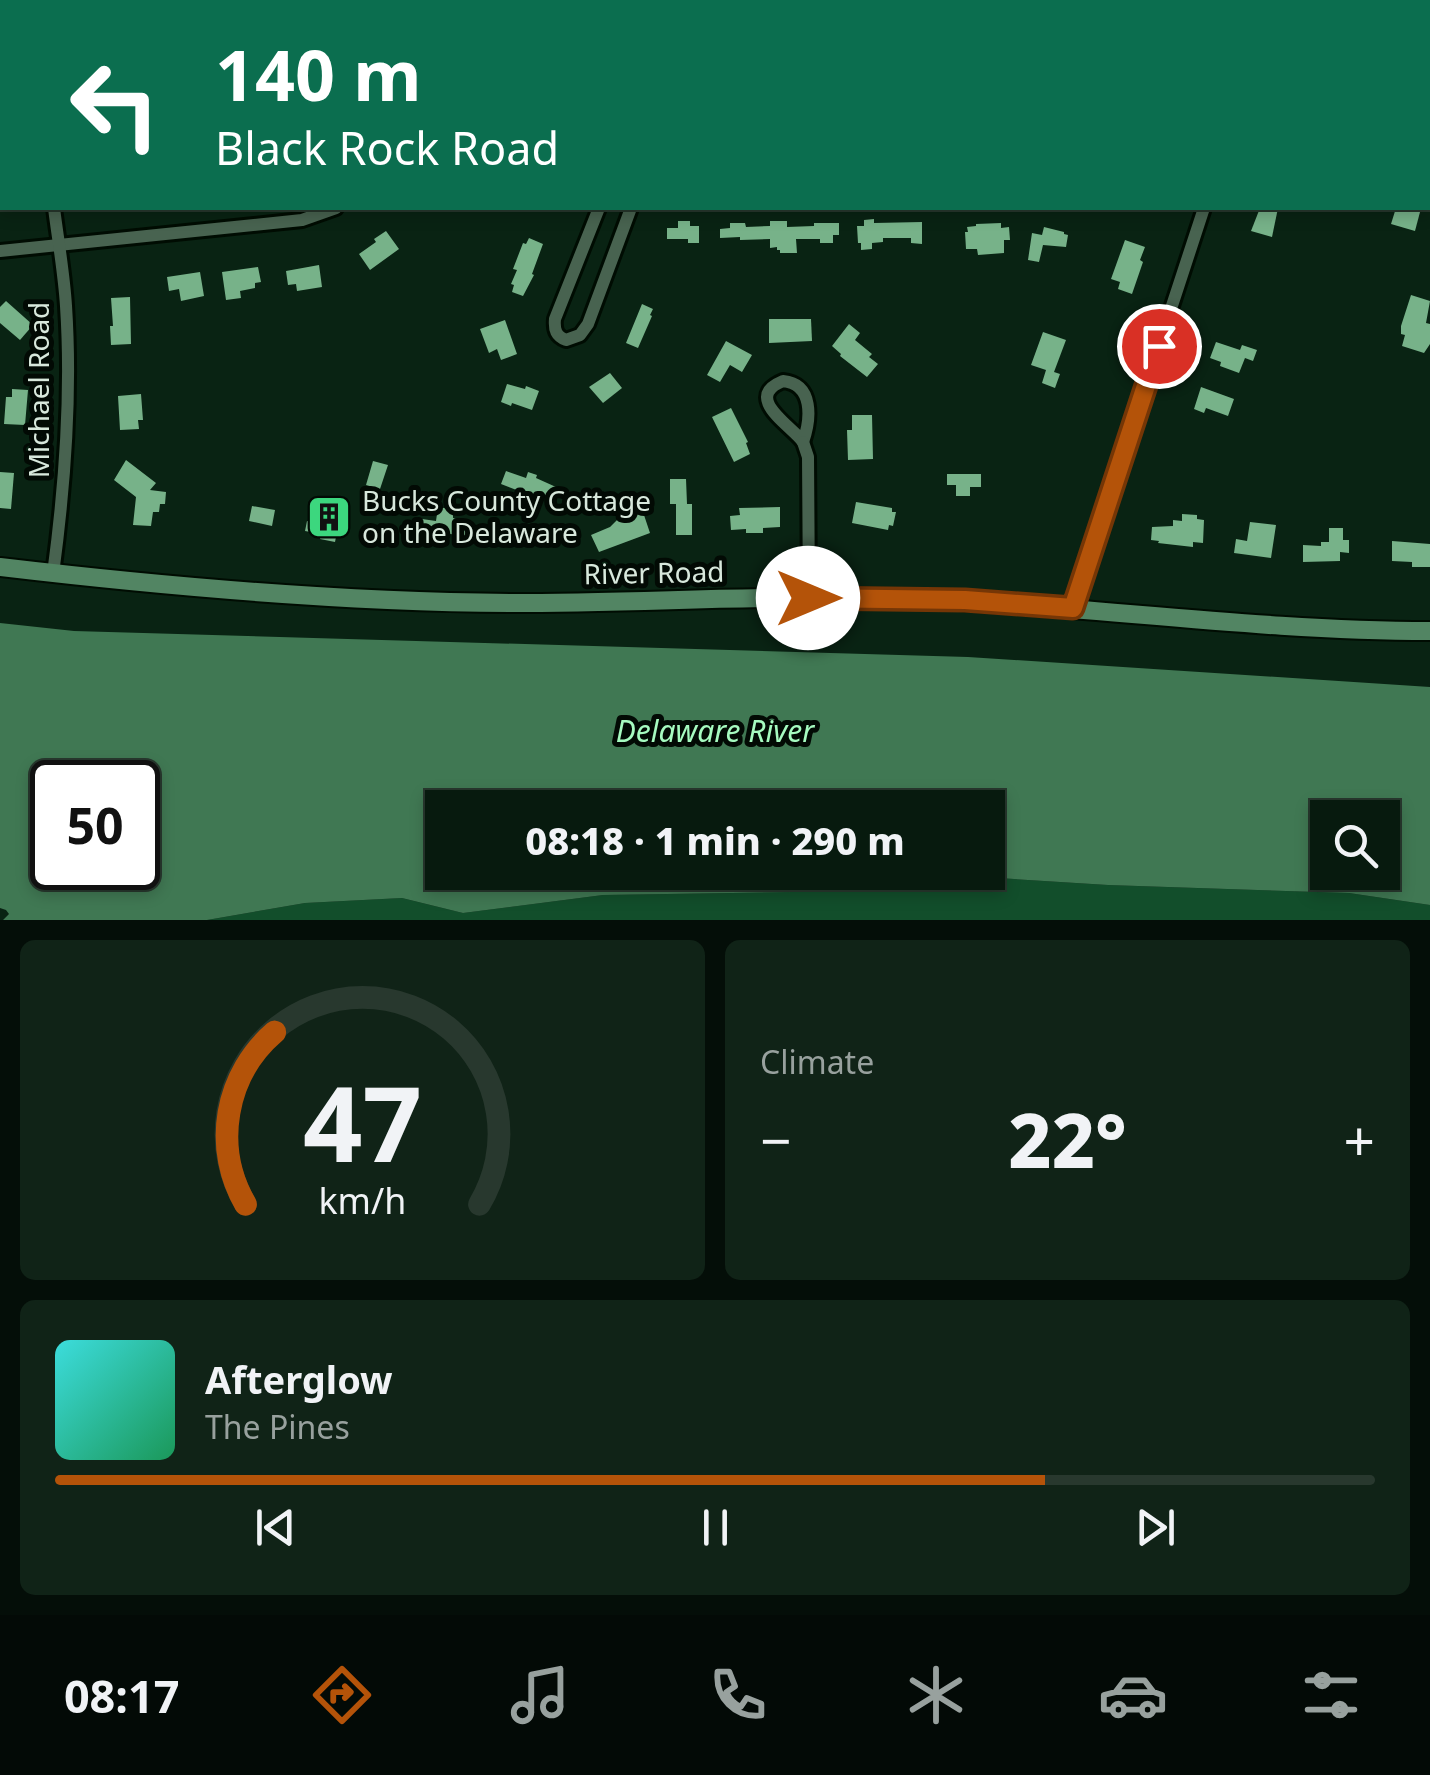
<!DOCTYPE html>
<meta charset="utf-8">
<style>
:root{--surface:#071a0e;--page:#102317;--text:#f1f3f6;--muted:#98a19e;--line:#28382e;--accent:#b45309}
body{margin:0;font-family:"Noto Sans",sans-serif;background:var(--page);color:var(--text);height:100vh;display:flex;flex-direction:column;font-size:38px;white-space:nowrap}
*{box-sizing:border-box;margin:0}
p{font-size:32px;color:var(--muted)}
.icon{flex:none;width:55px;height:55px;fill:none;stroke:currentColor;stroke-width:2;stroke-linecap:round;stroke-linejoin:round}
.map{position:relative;height:920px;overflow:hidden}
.side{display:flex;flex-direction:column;gap:20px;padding:20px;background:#040e08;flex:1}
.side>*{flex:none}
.banner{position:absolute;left:0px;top:0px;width:1430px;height:210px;box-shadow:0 5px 15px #0003,0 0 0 2px var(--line);background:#0b6e4f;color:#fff;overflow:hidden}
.fabs{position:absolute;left:1310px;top:800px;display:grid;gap:20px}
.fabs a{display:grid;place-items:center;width:90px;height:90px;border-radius:0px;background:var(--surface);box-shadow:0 5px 15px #0003,0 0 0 2px var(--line);font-size:50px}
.speed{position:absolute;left:30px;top:760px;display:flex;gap:20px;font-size:50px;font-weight:700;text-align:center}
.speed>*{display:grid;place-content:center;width:130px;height:130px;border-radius:50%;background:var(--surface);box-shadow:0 5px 15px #0003,0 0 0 2px var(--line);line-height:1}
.speed .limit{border:5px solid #111;border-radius:15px;background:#fff;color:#111}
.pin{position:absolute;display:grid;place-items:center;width:85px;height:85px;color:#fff;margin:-42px;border:5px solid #fff;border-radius:50%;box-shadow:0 2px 10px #0007}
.me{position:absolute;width:110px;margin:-55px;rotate:90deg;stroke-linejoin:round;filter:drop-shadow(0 0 8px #0008)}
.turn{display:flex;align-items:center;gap:35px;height:210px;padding:0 50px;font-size:45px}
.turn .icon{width:130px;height:130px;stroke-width:2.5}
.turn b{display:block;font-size:70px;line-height:85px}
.big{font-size:75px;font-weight:800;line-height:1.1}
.side .widget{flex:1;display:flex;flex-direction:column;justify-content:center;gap:15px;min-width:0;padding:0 35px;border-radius:15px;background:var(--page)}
.side .dial{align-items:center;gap:0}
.dial svg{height:260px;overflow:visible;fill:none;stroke:var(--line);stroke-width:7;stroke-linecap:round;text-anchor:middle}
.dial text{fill:var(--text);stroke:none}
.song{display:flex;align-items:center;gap:30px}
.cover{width:120px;height:120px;border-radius:15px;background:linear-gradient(135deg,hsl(180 70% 55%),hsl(150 70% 35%))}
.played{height:10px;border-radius:5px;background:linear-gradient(90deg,var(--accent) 75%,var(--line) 75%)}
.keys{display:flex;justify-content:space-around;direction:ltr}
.heat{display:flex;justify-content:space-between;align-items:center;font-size:55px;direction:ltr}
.side .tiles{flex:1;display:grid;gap:20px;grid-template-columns:1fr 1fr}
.widget:last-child{grid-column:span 2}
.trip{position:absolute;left:425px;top:790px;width:580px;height:100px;border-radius:0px;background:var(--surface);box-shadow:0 5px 15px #0003,0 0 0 2px var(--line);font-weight:800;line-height:100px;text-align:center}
.menu{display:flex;height:160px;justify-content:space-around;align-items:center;background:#030a06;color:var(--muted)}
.menu .icon{width:70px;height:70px}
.menu .current{color:var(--accent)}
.menu b{font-size:45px;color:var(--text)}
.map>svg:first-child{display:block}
</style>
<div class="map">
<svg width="1430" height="920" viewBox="0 0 1430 920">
<rect width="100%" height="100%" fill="#092313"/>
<path fill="#124e2b" d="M935,874L1108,885L1349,893L1430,905V920H207L305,903L402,898L463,913L603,895L791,892L804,881Z"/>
<path fill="#407853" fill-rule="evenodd" d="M0,623L74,631L968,657L1430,687V905L1349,893L1108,885L935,874L805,881L792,892L603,895L463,913L402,898L305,903L207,920H3L9,914L6,910L0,908ZM138,782V868H52V782ZM442,808H988V872H442ZM1328,818H1382V872H1328Z"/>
<g fill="#77b289">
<path d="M1260,208H1278L1272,237L1251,231Z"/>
<path d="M1396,208L1420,212L1415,231L1391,224Z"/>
<path d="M874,219V223L922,222V244L911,243V238H883V242L872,243V249L861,250V243H858L857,226H864V220Z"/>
<path d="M678,221H690V226H699V243H688V239H667V228H678Z"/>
<path d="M770,221H787V227L814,226V223H839V235H833V243H820V239H796L797,253H780V250H777V247L770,248V239L740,240V237L720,238V229L730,228V223H745L746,227L770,226Z"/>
<path d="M1001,223V228L1009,227L1010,240H1004V253L978,255L977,249H966L965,232H968L967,227L976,226V224Z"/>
<path d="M1044,227L1064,232V234L1068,235L1066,247L1043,245L1039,262L1028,260L1032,233L1042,235Z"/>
<path d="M386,231L399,249L370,270L359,254L376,242L374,239Z"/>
<path d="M529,238L543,244L532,274L534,275L523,296L512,292L514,285L511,284L517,270L513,269L523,243L526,244Z"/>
<path d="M1125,240L1145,247L1140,260L1143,262L1132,294L1118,289L1120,282L1111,279Z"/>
<path d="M319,265L322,287L297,291L296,284L288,285L286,271Z"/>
<path d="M258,267L261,282L255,283V288L240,291L241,298L226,300L222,272Z"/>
<path d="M200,272L204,296L181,301L179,289L169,291L167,277Z"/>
<path d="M1411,295L1430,301L1426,323L1430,324V344L1424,353L1402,346L1405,335L1401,334V326Z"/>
<path d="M130,297L131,344L111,345L110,326H113L111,298Z"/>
<path d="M6,301L33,325L20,340L0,323V307Z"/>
<path d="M642,304L653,309L650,315L652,316L638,348L626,343Z"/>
<path d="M769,319H811L812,341L769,343Z"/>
<path d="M505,320L517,354L501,360L497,349L489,353L480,329Z"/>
<path d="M849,324L860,333L855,340L872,354L869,357L878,364L867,377L840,356L841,354L832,346Z"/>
<path d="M1043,332L1066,340L1054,372L1060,374L1055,388L1042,383L1046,370L1031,365Z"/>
<path d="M726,341L752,355L742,372L730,365L720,382L707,375Z"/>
<path d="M1216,342L1240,350L1242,345L1257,350L1253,361L1245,358L1239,373L1220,366L1221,362L1210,358Z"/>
<path d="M610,373L622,388L603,403L589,387Z"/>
<path d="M507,384L525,389L526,386L539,391L532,410L512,403L511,406L501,402Z"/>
<path d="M1201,387L1234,399L1228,416L1206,408L1204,413L1194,409Z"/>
<path d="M12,389L28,390L25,425L4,424L6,397H12Z"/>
<path d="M141,394L143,420H138L139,429L120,430L118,396Z"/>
<path d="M731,408L748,442L746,443L750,454L734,462L712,417Z"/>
<path d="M852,415H872L873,459L848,460L847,430H852Z"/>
<path d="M126,460L156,483L150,490L166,492L165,504H160L159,512H153L151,526L133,525L136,497L114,480Z"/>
<path d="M373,461L388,465L380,489L366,485Z"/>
<path d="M506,471L526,478L528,472L537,475L536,478L556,487L552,498L542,494L540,499L501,484Z"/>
<path d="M0,472L14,473L11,509L0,508Z"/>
<path d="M947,474H981V487H970V496H956V485H947Z"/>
<path d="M670,479H686L687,504H692V535H676V504H670Z"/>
<path d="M317,497L337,503L335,511L341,512L335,542L320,539L321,534L305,531L307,521L312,522Z"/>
<path d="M856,502L892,508V512H896L893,526L889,525L888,530L852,523Z"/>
<path d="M252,506L275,510L272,526L249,521Z"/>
<path d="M438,507L450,509V514H453V518L465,520L479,537L468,545L460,535L420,531L422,519L436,521Z"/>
<path d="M780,507V527L763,528V533H746V529L731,530L730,516L740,515L739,508Z"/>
<path d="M643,512L650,533L599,552L591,535L610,527L619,518L626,520Z"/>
<path d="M1182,514L1197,515V519L1204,520L1203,543L1193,542V547L1158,543L1159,541L1151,540L1152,527L1173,526V520L1182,521Z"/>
<path d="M1250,522L1276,525L1271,558L1234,553L1236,539L1247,541Z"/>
<path d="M1329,528H1343V540H1349V553L1340,552V561L1303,562V545L1321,546V542H1329Z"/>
<path d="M1392,541L1430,544V567H1412V562L1392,561Z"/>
</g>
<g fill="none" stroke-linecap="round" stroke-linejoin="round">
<g stroke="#000c02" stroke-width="18">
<g id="minor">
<path d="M33,0V2"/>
<path d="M1239,0L1249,2"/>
<path d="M210,2L213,0"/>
<path d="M453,2V0"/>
<path d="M677,2L678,0"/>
<path d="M1269,2L1270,0"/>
<path d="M599,208L555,319C554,330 556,336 566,340L580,335L588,324L631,208"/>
<path d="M0,251L302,220L336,208"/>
<path d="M783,381C814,384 811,419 803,442C792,426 742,398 783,381Z"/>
<path d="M803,442L808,457L809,598"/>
<path d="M53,574C65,485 72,396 66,306C64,273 58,240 54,208"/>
<path d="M1073,608L1204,208"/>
</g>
</g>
<g stroke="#000c02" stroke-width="22">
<path id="major" d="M0,567C169,587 341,602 511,603C637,603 763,595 888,598C1069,603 1249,631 1430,631"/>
</g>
<use href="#minor" stroke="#486350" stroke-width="12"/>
<use href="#major" stroke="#528563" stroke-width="18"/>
</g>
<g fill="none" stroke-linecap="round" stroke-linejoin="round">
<g stroke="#753606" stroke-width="25">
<path id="route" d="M808,598L965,600L1073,608L1159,346"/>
</g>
<use href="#route" stroke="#b45309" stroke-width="18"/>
</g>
<defs>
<g id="building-square" transform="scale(2.25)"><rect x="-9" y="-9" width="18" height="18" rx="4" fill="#3cd77e" stroke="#020a04"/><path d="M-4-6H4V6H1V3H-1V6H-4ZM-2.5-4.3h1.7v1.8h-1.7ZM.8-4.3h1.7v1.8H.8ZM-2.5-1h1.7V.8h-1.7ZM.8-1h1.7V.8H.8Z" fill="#111"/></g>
</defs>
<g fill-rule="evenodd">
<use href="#building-square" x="329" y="517"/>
</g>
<g text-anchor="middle" stroke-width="10" stroke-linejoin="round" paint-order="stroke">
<g font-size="28" fill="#d8e8dc" stroke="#020a04">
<text transform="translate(39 390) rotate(-90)" y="10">Michael Road</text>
<text transform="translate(654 573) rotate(-1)" y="10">River Road</text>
</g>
<g font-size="28" fill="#d8e8dc" stroke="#020a04" text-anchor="start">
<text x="362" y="511">Bucks County Cottage<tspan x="362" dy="32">on the Delaware</tspan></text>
</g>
<g font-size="30" font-style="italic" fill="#a6fbc0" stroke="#020a04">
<text x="715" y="742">Delaware River</text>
</g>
</g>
</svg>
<div class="fabs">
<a><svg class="icon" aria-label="search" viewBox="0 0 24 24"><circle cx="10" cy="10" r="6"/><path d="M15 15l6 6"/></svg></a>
</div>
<div class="speed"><div class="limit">50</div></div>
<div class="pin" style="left:1159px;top:346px;background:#d93025"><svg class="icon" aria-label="arrive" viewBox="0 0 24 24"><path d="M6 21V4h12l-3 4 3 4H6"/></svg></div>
<svg class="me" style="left:808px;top:598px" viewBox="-20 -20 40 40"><circle r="19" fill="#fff"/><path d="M0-13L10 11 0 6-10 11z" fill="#b45309"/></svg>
<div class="trip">08:18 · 1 min · 290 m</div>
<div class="banner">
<div class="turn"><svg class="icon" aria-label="left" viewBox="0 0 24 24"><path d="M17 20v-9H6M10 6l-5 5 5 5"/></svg><div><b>140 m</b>Black Rock Road</div></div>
</div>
</div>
<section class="side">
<div class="tiles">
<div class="widget dial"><svg viewBox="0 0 100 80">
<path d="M14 69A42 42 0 1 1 86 69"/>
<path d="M14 69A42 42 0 0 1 23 16" stroke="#b45309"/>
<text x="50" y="56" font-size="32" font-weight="700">47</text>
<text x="50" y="72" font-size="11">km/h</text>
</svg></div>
<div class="widget"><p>Climate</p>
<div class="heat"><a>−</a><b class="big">22°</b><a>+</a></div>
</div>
<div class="widget">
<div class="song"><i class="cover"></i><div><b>Afterglow</b><p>The Pines</p></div></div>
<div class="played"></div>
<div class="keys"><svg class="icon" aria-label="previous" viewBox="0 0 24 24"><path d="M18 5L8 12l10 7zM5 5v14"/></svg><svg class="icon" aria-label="pause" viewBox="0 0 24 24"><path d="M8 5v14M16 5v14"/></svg><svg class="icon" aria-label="next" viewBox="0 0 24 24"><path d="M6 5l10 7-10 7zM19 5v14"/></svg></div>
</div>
</div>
</section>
<nav class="menu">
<b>08:17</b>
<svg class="icon current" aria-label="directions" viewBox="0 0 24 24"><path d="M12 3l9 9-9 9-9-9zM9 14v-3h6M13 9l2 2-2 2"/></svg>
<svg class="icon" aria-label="music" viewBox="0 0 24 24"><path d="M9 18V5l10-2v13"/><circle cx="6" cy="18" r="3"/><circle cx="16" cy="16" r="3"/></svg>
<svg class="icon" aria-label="phone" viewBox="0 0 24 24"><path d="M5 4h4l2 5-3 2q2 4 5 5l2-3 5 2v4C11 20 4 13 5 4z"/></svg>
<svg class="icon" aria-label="climate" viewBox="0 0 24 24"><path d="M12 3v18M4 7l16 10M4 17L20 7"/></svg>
<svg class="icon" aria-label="car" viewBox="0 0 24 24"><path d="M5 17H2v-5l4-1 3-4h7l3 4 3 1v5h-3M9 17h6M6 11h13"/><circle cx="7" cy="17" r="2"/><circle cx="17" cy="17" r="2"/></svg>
<svg class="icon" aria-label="filters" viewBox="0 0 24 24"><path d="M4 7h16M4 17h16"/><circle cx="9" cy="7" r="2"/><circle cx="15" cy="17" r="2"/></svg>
</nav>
